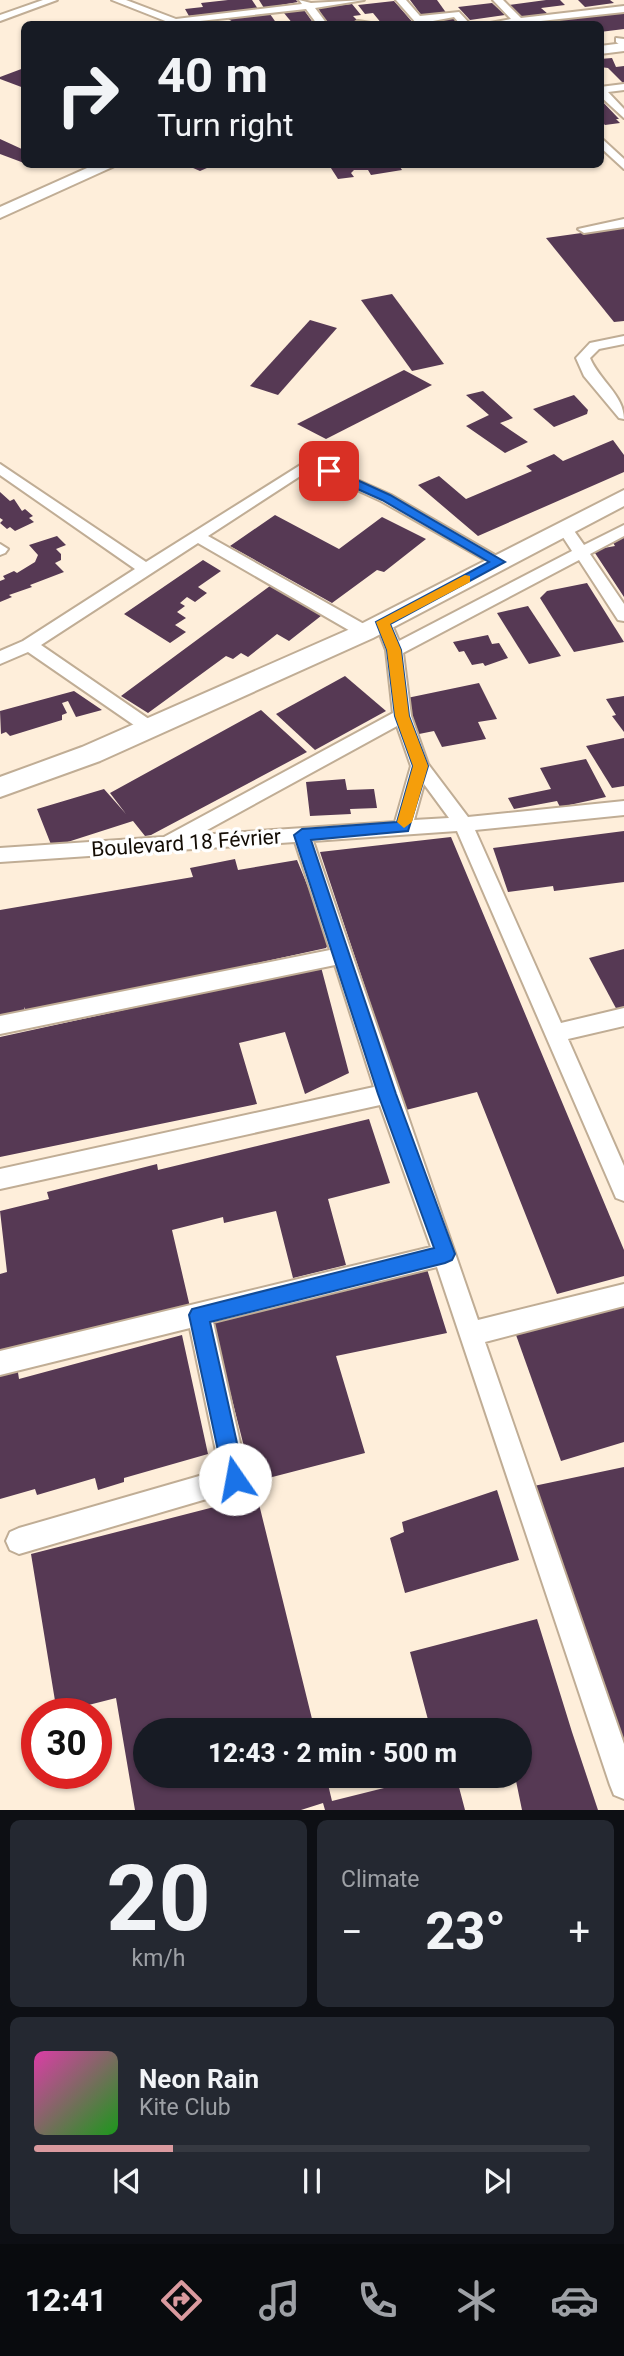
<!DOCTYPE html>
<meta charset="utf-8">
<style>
:root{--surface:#171b24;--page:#242831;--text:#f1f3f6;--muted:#9ea1a6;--line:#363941;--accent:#da9a9f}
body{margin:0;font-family:Roboto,sans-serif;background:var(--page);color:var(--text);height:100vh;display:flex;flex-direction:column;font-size:26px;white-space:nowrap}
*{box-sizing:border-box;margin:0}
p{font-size:23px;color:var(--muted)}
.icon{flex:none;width:38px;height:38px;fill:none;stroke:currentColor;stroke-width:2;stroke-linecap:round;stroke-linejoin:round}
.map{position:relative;height:1810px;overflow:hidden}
.side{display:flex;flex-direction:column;gap:10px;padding:10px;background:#0d0f14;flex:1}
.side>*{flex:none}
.guide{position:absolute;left:21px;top:21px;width:583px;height:147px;border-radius:10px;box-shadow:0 2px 5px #0004;background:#171b24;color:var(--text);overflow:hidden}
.speed{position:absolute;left:21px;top:1698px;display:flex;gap:14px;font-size:35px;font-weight:700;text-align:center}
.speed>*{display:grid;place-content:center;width:91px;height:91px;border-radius:50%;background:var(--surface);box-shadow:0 2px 5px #0004;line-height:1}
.speed .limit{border:10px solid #d22;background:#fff;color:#111}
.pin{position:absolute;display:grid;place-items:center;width:60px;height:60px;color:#fff;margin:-30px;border-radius:14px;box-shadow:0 4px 10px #0006}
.me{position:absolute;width:77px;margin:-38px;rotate:348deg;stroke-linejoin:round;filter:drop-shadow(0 0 5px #0008)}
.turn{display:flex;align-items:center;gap:24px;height:147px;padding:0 21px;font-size:32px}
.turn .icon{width:91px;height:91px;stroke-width:2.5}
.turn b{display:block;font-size:49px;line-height:60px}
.big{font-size:52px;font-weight:800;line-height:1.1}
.side .widget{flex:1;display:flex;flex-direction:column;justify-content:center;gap:10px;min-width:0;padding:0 24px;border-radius:10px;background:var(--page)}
.side .dial{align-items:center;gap:0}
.dial b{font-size:91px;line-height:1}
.song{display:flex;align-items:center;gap:21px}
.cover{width:84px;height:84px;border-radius:10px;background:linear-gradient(135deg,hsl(320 70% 55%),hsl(120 70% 35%))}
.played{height:7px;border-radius:4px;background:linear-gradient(90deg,var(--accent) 25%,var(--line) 25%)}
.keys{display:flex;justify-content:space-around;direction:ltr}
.heat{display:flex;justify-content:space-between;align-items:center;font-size:38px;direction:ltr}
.side .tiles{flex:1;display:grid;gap:10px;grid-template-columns:1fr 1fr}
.widget:last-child{grid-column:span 2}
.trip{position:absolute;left:133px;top:1718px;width:399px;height:70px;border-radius:35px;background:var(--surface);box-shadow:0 2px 5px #0004;font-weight:800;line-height:70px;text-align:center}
.tabs{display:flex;height:112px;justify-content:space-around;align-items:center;background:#090b0e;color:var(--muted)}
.tabs .icon{width:49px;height:49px}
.tabs .on{color:var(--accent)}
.tabs b{font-size:32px;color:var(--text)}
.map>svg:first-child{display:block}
</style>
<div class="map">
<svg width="624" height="1810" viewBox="0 0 624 1810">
<rect width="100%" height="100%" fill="#feeeda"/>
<g fill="#563954">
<path d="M228,0H252L258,9L189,16L185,9L203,7L201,3Z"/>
<path d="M259,0H296L298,2L264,8Z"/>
<path d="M410,0H437L447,14L422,16Z"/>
<path d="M546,0H560L565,5L541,8L548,14L522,17L509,5Z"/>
<path d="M578,0H610L614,3L585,7Z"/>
<path d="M394,1L414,24H382L373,13L365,14L358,5Z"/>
<path d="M492,3L505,15L470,20L458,7Z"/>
<path d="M352,4L361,15L353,16L358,21L327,24L318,8Z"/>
<path d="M304,10L314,24H293L284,13Z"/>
<path d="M624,13V29L600,32V24H545L543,21Z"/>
<path d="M270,14L277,24H237L228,19Z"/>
<path d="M454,18L459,24H428L426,21Z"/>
<path d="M612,58L616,67L624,66V84L608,68L600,67V59Z"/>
<path d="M24,68V88L0,79V77Z"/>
<path d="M600,99L619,119H616L620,123L605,125L600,120Z"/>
<path d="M0,139L24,150V163L0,154Z"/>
<path d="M184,164H216L200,171Z"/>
<path d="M398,164L402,170L371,175L368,170H354L351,173L354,177L338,179L329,165Z"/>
<path d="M624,227V321L614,322L546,238Z"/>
<path d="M392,294L444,364L412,371L361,300Z"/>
<path d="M310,320L337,328L278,395L250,386Z"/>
<path d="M404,370L432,385L326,439L297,424Z"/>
<path d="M483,391L513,418L500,423L528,442L505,453L466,426L489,415L466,395Z"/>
<path d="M574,395L588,410L587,414L554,427L533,409Z"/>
<path d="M613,440L624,455V472L478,536L418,485L439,476L466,499L532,471L526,466L554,454L563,461Z"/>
<path d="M0,492L10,501L14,499L22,511L25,509L33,516L29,518L34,522L15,531L10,527L7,529L0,523L3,520L0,518Z"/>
<path d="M275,515L339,549L382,517L426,539L384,572L377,570L332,603L230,546Z"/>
<path d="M624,535V597L593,550L615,546L610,538Z"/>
<path d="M57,536L66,545L56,549L61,554V560L55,563L64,572L30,585L32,587L9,595L12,597L0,602V581L5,579L3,576L14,571L17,573L35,562L38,555L29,545Z"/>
<path d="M203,560L221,571L198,587L207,593L195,602L187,597L180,603L185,606L177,612L186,618L175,625L186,632L170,643L124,614Z"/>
<path d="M274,583L326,612L289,641L277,634L248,657L241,653L233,659L226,656L148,713L121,696Z"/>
<path d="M587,583L624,642L574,652L540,598L547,591Z"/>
<path d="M528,606L561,656L529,664L497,613Z"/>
<path d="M488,635L492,644L499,643L508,658L485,666L483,663L472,665L464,651L459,652L453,642Z"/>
<path d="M345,676L386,711L315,750L276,714Z"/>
<path d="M479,683L497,719L478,722L486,739L442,747L434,731L414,735L407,698Z"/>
<path d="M74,691L102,710L76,717L68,701L62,703L67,713L62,715V720L10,736L6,732L1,734L0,711Z"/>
<path d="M624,696V732L612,716L616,715L606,699Z"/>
<path d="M261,710L307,752L151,835L145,836L133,821L52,847L37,809L104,789L126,814L110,793Z"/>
<path d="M624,738V786L612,788L586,746Z"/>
<path d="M586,759L606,797L560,807L557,801L514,809L508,798L551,789L540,768Z"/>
<path d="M345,779L347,790L374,789L377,808L350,809L351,814L310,816L306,782Z"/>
<path d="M624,831V882L608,884L554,891L553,886L508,892L493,848Z"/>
<path d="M451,837L624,1250V1276L557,1294L477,1092L406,1110L320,852Z"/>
<path d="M235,859L238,870L297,860L330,941L326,948L28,1013L24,1007L25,1011L0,1017V910L193,877L190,868Z"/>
<path d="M624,949V1010L618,1012L589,958Z"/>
<path d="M321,967L349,1073L305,1094L285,1032L239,1043L257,1104L0,1157V1037Z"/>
<path d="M369,1119L390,1183L328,1199L346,1265L293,1278L276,1211L224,1223L223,1217L172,1230L190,1307L0,1358V1274L7,1272L0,1211L49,1199L47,1192L157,1164L158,1170Z"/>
<path d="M426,1266L447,1333L336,1356L365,1453L253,1482L211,1317Z"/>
<path d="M624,1306V1442L561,1461L516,1335Z"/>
<path d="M182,1335L208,1454L124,1478V1482L98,1490L95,1478L37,1495L35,1489L0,1499V1371L17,1366L19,1379Z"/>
<path d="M624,1467V1761L529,1487Z"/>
<path d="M497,1490L519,1560L405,1593L390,1538L404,1532L402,1522Z"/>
<path d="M257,1496L315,1731H145V1776H326L332,1801L432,1776H456L465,1810H325L323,1803L301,1810H135L116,1698L57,1713L31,1554Z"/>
<path d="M537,1619L572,1732L598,1810H522L515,1776H520V1731H431L410,1652Z"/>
</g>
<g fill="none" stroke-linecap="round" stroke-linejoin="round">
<g stroke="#c0ad95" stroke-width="4">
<g id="street">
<path d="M43,0H57L0,21V15Z"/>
<path d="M112,0H126L176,19L302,4L299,0L311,3L364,0L315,8L327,24H317L306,9L173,24Z"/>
<path d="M396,0H406L420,16L459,12L470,24H460L454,17L417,24Z"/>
<path d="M493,0H503L521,18L624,6V12L513,24H485L511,19Z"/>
<path d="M358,21L377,24H353Z"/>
<path d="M616,38L624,39V48L616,42Z"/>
<path d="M624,84V90L608,92L624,109V118L600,96V87Z"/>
<path d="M600,137L624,159V169L600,147Z"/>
<path d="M624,219V227L584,233L578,229Z"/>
<path d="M624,336V344L599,349L590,358C599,380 624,395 624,419L619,418L584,376L576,358L590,343Z"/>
<path d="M310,459L391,495L507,562L504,565H494L381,501L311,469L208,536L371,628V636H359L198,543L41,645L156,724L159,728L156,732H144L28,652L0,664V651L23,641L135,569L0,475V464L146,562Z"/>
<path d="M565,523L570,525L584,545L624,525V536L590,554L624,604V621L618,620L579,560L403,653L411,716L428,764L468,817L624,801V815L475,830L561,1023L624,1008V1026L568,1039L624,1166V1201L616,1198L613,1191L457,831L313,841L478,1320L624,1284V1306L485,1342L624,1744V1799L614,1795L610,1785L437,1267L213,1322L248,1479L244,1488L19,1554L10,1550L6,1541L10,1532L19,1528L220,1470L190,1328L0,1375V1351L431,1247L380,1105L0,1189V1169L374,1087L335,965L0,1034V1016L330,950L295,842L0,862V848L164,837L393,713L386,650L375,622L377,618H389L399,641L572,551L557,528ZM397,726L411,766L395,822L198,835ZM424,784L449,818L414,820Z"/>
<path d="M0,544L8,549L5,553L0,555Z"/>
</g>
</g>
<g stroke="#c0ad95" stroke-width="4">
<g id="secondary">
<path d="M624,43V51L600,54V46Z"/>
<path d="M96,164H119L0,218V207Z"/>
<path d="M624,490V506L373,638L100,761L0,797V777L82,747L357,626Z"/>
</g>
</g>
<use href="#street" fill="#fff" fill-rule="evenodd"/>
<use href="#secondary" fill="#fff" fill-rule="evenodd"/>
</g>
<path fill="#1a73e8" stroke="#114b97" stroke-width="2" d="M324,469H333L390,495L505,562L390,624L401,650L409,716L428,766L408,831L311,840L396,1094L455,1254L452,1260L445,1263L210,1322L245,1479L242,1486L235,1489L227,1486L224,1479L189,1315L192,1309L434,1248L378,1094L294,835L302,829L397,822L413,766L395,716L387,650L376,622L489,562L382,500L324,474Z"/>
<path fill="#f59e0b" d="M465,575L470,576V582L390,624L401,650L409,716L428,766L412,822L404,828L397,822L413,766L395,716L387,650L376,622Z"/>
<g text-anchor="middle" stroke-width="7" stroke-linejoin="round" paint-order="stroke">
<g font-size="21" fill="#140d05" stroke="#fff">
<text transform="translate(186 843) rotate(-4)" y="7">Boulevard 18 Février</text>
</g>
</g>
</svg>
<div class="speed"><div class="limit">30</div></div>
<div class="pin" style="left:329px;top:471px;background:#d93025"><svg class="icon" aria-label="arrive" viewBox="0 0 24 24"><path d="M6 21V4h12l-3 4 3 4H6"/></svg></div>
<svg class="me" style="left:235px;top:1479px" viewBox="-20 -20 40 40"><circle r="19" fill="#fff"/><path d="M0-13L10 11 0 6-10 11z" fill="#1a73e8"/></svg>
<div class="trip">12:43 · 2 min · 500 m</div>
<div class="guide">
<div class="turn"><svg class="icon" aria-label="right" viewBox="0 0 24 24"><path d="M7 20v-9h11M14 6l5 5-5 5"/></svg><div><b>40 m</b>Turn right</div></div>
</div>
</div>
<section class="side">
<div class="tiles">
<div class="widget dial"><b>20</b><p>km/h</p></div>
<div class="widget"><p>Climate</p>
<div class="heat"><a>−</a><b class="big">23°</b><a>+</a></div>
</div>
<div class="widget">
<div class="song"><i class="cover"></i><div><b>Neon Rain</b><p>Kite Club</p></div></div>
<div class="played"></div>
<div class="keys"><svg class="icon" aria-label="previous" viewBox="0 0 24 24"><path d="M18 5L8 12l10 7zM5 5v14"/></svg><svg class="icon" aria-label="pause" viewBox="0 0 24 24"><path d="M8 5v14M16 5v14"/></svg><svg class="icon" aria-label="next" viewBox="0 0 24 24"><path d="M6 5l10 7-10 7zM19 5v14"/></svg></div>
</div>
</div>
</section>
<nav class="tabs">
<b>12:41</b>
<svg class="icon on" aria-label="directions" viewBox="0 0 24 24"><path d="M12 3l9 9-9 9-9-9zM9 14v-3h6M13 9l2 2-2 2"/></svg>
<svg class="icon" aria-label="music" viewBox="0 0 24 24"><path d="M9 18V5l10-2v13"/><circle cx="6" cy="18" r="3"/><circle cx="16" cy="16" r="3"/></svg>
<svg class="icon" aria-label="phone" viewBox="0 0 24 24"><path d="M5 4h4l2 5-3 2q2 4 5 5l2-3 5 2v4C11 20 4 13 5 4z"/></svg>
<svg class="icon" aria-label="climate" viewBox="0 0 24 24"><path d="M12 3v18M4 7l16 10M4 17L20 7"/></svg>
<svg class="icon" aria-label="car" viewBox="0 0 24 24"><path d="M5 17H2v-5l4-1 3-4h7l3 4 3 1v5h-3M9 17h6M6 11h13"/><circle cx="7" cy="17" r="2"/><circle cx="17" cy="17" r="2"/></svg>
</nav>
